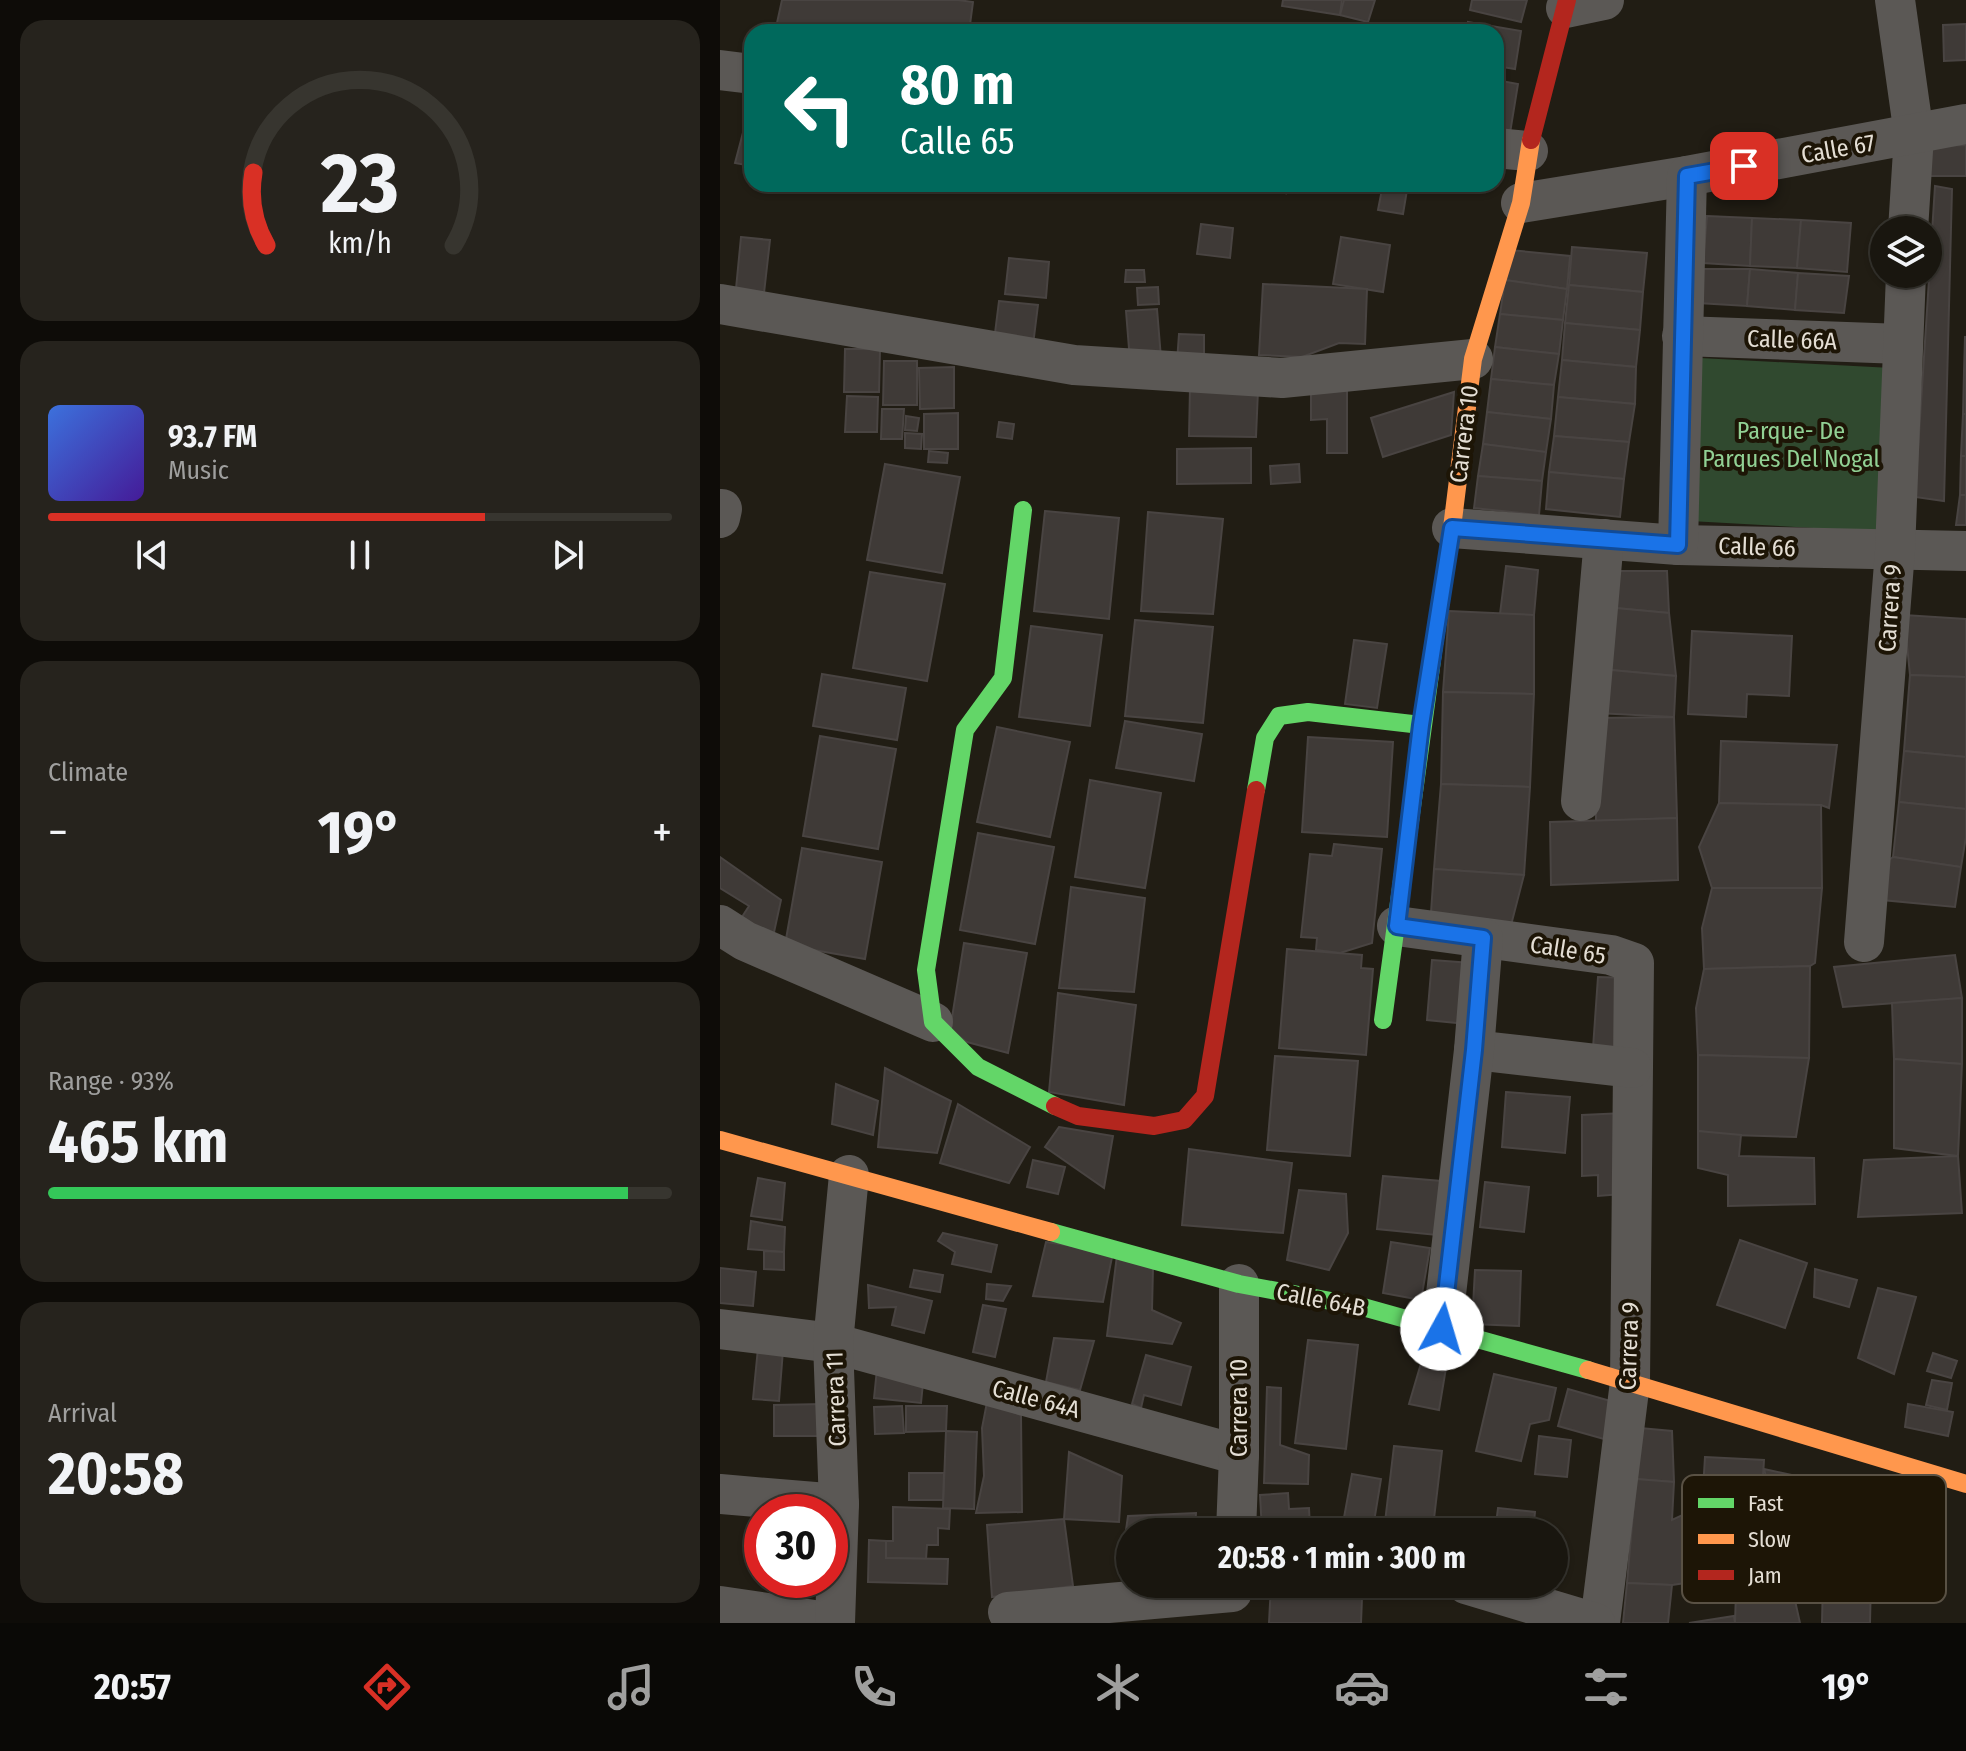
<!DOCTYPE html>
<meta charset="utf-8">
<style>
:root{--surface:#19160f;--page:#26231d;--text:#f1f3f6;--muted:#9f9f9e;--line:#37352f;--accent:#d93025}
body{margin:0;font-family:"Fira Sans Condensed",sans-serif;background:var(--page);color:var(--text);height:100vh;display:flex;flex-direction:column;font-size:30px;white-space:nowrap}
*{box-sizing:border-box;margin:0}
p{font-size:26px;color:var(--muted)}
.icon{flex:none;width:44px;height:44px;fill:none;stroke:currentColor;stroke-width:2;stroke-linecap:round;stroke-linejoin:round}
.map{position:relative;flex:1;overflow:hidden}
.side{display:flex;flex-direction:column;gap:20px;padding:20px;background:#0e0c08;width:720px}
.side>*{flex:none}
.hud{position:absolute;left:24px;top:24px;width:760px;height:168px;border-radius:24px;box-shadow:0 2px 6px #0004,0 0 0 2px var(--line);background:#00695c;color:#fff;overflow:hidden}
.buttons{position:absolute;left:1150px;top:216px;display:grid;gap:16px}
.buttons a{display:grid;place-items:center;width:72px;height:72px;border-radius:50%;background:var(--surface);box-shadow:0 2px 6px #0004,0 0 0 2px var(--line);font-size:40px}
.speed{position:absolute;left:24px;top:1494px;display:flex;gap:16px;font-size:40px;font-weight:700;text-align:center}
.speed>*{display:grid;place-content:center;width:104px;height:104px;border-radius:50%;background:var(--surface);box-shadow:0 2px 6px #0004,0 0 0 2px var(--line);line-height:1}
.speed .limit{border:12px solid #d22;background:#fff;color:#111}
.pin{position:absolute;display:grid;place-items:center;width:68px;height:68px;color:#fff;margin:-34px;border-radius:16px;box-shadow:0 4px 12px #0006}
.me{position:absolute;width:88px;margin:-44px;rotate:6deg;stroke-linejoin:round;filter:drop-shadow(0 0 6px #0008)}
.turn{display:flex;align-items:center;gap:28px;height:168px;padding:0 24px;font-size:36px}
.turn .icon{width:104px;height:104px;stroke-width:2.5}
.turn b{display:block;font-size:56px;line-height:68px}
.big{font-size:60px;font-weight:700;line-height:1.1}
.side .widget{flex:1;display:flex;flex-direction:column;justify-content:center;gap:12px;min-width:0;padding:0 28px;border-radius:24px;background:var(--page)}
.side .dial{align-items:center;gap:0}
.dial svg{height:208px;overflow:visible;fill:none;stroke:var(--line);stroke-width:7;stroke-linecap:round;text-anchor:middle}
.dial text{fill:var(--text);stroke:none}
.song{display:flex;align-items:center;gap:24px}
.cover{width:96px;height:96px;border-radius:12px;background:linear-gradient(135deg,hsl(220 70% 55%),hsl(260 70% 35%))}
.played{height:8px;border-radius:4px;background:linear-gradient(90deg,var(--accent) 70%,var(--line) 70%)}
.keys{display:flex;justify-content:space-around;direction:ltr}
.heat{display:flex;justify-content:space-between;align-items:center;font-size:44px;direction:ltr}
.charge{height:12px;border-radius:6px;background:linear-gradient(90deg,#34c759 93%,var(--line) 0)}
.trip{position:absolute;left:396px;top:1518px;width:452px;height:80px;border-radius:40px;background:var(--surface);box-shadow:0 2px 6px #0004,0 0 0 2px var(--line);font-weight:700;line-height:80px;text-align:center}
.dock{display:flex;height:128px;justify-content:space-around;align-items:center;background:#0a0906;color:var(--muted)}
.dock .icon{width:56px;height:56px}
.dock .on{color:var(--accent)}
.dock b{font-size:36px;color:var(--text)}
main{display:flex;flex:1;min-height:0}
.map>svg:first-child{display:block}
</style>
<main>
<section class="side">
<div class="widget dial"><svg viewBox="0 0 100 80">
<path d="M14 69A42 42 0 1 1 86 69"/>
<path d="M14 69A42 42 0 0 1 9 41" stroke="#d93025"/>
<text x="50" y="56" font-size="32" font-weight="700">23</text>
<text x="50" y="72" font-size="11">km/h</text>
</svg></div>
<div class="widget">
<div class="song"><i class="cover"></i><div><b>93.7 FM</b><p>Music</p></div></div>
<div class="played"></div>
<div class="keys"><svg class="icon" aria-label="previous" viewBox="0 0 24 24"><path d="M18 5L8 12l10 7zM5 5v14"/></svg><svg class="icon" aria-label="pause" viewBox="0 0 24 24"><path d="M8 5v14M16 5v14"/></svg><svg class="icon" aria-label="next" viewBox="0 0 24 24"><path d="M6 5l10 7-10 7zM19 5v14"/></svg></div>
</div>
<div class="widget"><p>Climate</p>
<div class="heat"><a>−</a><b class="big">19°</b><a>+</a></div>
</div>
<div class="widget"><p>Range · 93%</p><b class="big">465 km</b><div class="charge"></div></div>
<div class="widget"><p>Arrival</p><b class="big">20:58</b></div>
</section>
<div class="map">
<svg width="1246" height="1623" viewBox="0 0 1246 1623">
<rect width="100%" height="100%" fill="#211d14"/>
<path fill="#30492f" d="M980,358L1172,368L1164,532L970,521Z"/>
<g fill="#3f3a37" stroke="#494442" stroke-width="2">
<path d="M62,0H238L253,2L249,32H55Z"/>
<path d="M563,0H622L620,15L562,6Z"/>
<path d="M624,0H655L648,22L620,15Z"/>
<path d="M752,0H807L801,22L750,10Z"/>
<path d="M748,22L801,31L795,69L776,66V32H747Z"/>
<path d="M1246,24V60L1224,61L1223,25Z"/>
<path d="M776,80L798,84L790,133L776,131Z"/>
<path d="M30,106H32V166L15,163Z"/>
<path d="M1246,145V176H1204L1197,146Z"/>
<path d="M569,184H578L579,188L567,193Z"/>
<path d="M663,184H688L683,214L658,210Z"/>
<path d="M1215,186L1232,189L1224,501L1195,497Z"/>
<path d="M987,216L1032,218L1030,266L983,263Z"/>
<path d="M1032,218L1081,220L1077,268L1030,266Z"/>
<path d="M1081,220L1131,223L1127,272L1077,268Z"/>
<path d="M481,224L513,228L510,258L477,254Z"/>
<path d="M21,237L50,240L43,302L15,299Z"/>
<path d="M621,237L670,245L663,292L613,284Z"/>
<path d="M852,247L927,253L923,292L849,285Z"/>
<path d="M790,250L850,256L847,289L785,280Z"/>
<path d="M289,258L329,262L326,298L285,294Z"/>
<path d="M979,269H1030L1027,306L978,303Z"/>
<path d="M1030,269L1078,273L1075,310L1027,306Z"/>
<path d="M406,270H424L425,282H405Z"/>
<path d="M1078,273L1129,276L1124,313L1075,310Z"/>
<path d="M785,280L847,289L843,320L780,314Z"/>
<path d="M543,284L647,289L645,344L619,343L582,357L539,355Z"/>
<path d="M849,285L923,292L920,330L845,323Z"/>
<path d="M438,287L439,304L418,305L417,288Z"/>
<path d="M279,301L318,305L313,345L274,341Z"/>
<path d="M437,309L441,358L410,361L406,311Z"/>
<path d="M780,314L843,320L839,354L775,347Z"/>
<path d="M845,323L920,330L916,367L842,360Z"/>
<path d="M459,334L484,335V363L457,362Z"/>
<path d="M1245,337H1246V371H1244Z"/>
<path d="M775,347L839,354L834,385L771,379Z"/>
<path d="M125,349H160L159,392H124Z"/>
<path d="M842,360L916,367L915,404L838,397Z"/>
<path d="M164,361H197V405H163Z"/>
<path d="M234,367V408L200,409L199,368Z"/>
<path d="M1244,371H1246V414H1243Z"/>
<path d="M771,379L834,385L831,419L767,412Z"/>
<path d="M470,388L538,390L536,437L469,436Z"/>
<path d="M591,388H627V453H607V419L591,420Z"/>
<path d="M734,392L731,435L663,457L651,418Z"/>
<path d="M127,396L158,397L157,432H125Z"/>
<path d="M838,397L915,404L909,442L834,436Z"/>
<path d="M162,409H184L182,439H161Z"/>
<path d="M767,412L831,419L826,452L763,444Z"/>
<path d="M238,413V449H204V414Z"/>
<path d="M1243,414H1246V456H1241Z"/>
<path d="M186,416L199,418L197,431L185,430Z"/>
<path d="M279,422L294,424L292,439L277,437Z"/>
<path d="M185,433L202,434L201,449L185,448Z"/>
<path d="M834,436L909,442L904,479L829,472Z"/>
<path d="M763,444L826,452L822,481L758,476Z"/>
<path d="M531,448V483L457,484V449Z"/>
<path d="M209,451L228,453L227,463L208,462Z"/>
<path d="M1241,456H1246V495H1240Z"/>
<path d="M165,464L240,477L222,573L147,560Z"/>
<path d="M579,464L580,482L551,484L550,466Z"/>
<path d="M829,472L904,479L900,517L826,509Z"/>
<path d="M758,476L822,481L819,515L754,508Z"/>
<path d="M1240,495H1246V525H1236Z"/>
<path d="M325,511L399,518L389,619L314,611Z"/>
<path d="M428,512L503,519L493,614L421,611Z"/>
<path d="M786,566L818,570L814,615L780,614Z"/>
<path d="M890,571H947L949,613L885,607Z"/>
<path d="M150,572L225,584L207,681L133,668Z"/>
<path d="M885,607L949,613L956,676L880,669Z"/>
<path d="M729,611L814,615V694L723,692Z"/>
<path d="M1184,615L1246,619V677L1190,675Z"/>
<path d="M415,620L493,627L483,723L405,716Z"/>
<path d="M311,626L382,635L370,726L299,717Z"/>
<path d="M972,631L1072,636L1069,696L1027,694L1026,717L968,714Z"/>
<path d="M634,640L667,644L657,708L625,704Z"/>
<path d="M880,669L956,676L954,717L877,713Z"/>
<path d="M102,674L186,688L177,740L93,726Z"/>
<path d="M1190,675L1246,677V757L1184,751Z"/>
<path d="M723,692L814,694L810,787L721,784Z"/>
<path d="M954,717L957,818L876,821L875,718Z"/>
<path d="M405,721L482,734L474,781L396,768Z"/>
<path d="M277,727L350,742L330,837L257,822Z"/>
<path d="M100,736L176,749L158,849L83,836Z"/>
<path d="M588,737L673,742L667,837L582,832Z"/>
<path d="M1001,741L1117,745L1109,808L1101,805L999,803Z"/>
<path d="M1184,751L1246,757V809L1179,802Z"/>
<path d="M370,780L441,793L425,888L355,877Z"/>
<path d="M721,784L810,787L804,875L714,869Z"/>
<path d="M1179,802L1246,809V837L1241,867L1173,857Z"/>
<path d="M999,803L1101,805L1102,888H992L979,847Z"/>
<path d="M957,818L958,880L831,885L830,822Z"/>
<path d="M258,833L334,847L315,944L240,930Z"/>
<path d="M614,844L662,849L652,943L620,953L596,950L597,938L581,937L590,854L612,856Z"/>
<path d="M82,848L162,862L145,959L65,945Z"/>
<path d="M0,857L61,900L53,937L22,917L29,906L0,888Z"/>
<path d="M1173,857L1241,867L1235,907L1162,900V865Z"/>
<path d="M714,869L804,875L789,933L710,927Z"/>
<path d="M351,887L425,898L414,992L339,988Z"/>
<path d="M992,888H1102L1095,963L1090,966L984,969L982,928Z"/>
<path d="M244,943L307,953L288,1053L247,1042L230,1030Z"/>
<path d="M567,949L642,955L641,968L653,969L646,1055L559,1048Z"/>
<path d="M1235,955L1242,998L1123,1007L1114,967Z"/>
<path d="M712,960L751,963L746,1024L707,1020Z"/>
<path d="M1090,966L1089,1058L978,1055L976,1008L984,969Z"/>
<path d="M878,977L911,978L906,1050L873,1048Z"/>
<path d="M338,993L416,1005L404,1105L329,1092Z"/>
<path d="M1242,998V1064L1174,1059L1172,1003Z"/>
<path d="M978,1055L1089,1058L1076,1137L1011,1135L978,1131Z"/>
<path d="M555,1056L638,1061L630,1156L547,1150Z"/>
<path d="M1174,1059L1242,1064L1238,1156L1174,1148Z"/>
<path d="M165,1068L231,1101L217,1153L158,1147Z"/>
<path d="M116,1084L158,1101L153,1135L112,1124Z"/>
<path d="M786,1092L850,1097L845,1153L782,1147Z"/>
<path d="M238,1104L310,1147L289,1183L220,1163Z"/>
<path d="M904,1113L902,1194L878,1196V1175L862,1176V1115Z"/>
<path d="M339,1127L393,1136L384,1188L325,1147Z"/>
<path d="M978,1131L1021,1135L1019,1156L1094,1158L1095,1204L1008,1206V1175L978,1168Z"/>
<path d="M469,1149L572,1163L563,1233L462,1225Z"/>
<path d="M1238,1156L1242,1213L1138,1217L1144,1160Z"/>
<path d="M313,1160L345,1167L338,1194L307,1187Z"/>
<path d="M663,1176L733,1182L727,1236L657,1229Z"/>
<path d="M38,1178L65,1183L62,1220L31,1216Z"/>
<path d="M765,1182L809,1187L804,1232L760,1227Z"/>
<path d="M579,1190L626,1194L628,1233L609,1270L567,1260Z"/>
<path d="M31,1221L65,1227L64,1252L28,1249Z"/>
<path d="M223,1233L277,1245L271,1272L232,1264L235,1252L218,1241Z"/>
<path d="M1020,1240L1087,1263L1065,1328L997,1305Z"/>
<path d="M326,1242L393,1252L383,1302L313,1296Z"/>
<path d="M671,1242L710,1248L701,1300L663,1293Z"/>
<path d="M44,1251L64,1252V1270L44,1269Z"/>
<path d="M397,1255L433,1267L432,1310L461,1323L452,1344L387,1336Z"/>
<path d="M0,1268L36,1272L33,1306L0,1303Z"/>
<path d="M1095,1269L1137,1280L1129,1307L1094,1297Z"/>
<path d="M194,1270L223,1275L220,1292L190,1287Z"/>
<path d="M755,1270L801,1271L799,1326L752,1324Z"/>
<path d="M267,1284L291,1286L283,1301L266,1299Z"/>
<path d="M148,1285L212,1301L204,1333L172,1325L176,1307L149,1308Z"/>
<path d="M1158,1288L1196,1297L1174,1374L1138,1358Z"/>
<path d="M263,1305L286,1309L275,1357L253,1352Z"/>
<path d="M334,1338L374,1341L360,1390L326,1382Z"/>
<path d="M588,1340L638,1345L626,1449L575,1443Z"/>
<path d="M707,1343L729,1350L719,1410L689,1404Z"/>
<path d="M38,1348L63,1350L59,1401L33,1399Z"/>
<path d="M1213,1353L1237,1361L1231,1378L1207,1371Z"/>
<path d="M426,1355L471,1367L461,1405L424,1395L421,1408L412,1404Z"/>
<path d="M157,1369L204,1373L201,1403L154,1398Z"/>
<path d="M774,1374L836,1388L829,1420L810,1424L801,1461L756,1451Z"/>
<path d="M1212,1380L1232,1383L1227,1410L1206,1405Z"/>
<path d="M547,1387L561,1388L560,1445L589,1455L588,1484L544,1483Z"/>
<path d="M848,1389L894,1402L884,1439L838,1426Z"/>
<path d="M267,1402L301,1415L302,1512L256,1513L264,1476L262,1428Z"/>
<path d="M103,1404V1436H54V1405Z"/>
<path d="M1188,1404L1233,1412L1228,1436L1185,1427Z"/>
<path d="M182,1406L184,1433L155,1434L154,1407Z"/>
<path d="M186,1406H227L226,1431L186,1432Z"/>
<path d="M920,1428L952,1431L954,1482L916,1479Z"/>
<path d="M226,1431L257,1432L254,1509L223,1508Z"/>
<path d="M819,1436L851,1440L847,1477L815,1474Z"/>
<path d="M674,1446L722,1451L713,1527L665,1522Z"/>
<path d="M349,1452L402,1476L399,1522L344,1519Z"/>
<path d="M985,1457L1044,1460L1039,1542L994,1540L996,1507L982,1506Z"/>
<path d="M1044,1469L1128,1487V1576L1103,1579L1072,1576Z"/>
<path d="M189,1473H224L223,1500H189Z"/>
<path d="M632,1474L661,1479L653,1528L623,1523Z"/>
<path d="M916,1479L954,1482L952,1520L982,1506L996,1507L994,1540L979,1581L952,1585L907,1583Z"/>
<path d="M568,1493L569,1509L589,1508L590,1528L542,1531L540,1495Z"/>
<path d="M173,1507L230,1509L229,1529L218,1528V1545H207L206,1559L166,1558V1541H173Z"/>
<path d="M778,1508L815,1512L813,1532H775Z"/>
<path d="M476,1513L475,1532H410V1544H404L408,1516Z"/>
<path d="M344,1519L353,1586L272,1597L267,1525Z"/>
<path d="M149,1540L166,1541V1558L228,1559L227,1584L148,1582Z"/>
<path d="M1039,1542L1064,1551L1080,1623H1015L1017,1559Z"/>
<path d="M1103,1579H1151L1150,1623H1102Z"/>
<path d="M907,1583L952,1585L948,1623H903Z"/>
<path d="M551,1584H587L586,1595L642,1598L641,1623H549Z"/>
<path d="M1014,1616L1015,1623H969Z"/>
</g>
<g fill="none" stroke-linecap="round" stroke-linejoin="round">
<g stroke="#5b5855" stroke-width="40">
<path d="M1175,0L1194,135L1188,230"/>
<path d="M846,8L884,0"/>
<path d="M0,70L32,74"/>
<path d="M776,148L808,151"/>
<path d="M801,203L967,176L1246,124"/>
<path d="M0,304L354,365L562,378L753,359"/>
<path d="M962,336L1182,344"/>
<path d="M0,518L2,509"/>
<path d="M732,528L958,545L1246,551"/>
<path d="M958,545L967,176"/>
<path d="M861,801L884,539"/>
<path d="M0,925L25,941L213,1022"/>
<path d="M677,926L891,955L914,963L910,1382L880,1623"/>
<path d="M1144,942L1175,551L1186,274"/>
<path d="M754,1050L912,1068"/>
<path d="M0,1329L113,1343L519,1455"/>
<path d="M722,1329L754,1050L763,938"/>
<path d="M0,1494L119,1504"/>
<path d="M516,1532L519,1455V1284"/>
<path d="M746,1584L875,1623"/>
<path d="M0,1606L114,1623"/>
<path d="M288,1612L512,1592"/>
<path d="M115,1623L119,1504L113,1343L129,1175"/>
</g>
<g stroke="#63d668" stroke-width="18">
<path d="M303,510L283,678L245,730L206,970L213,1022L258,1067L335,1106"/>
<path d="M536,790L545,738L559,716L588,712L701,725"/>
<path d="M663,1020L714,645"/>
<path d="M331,1232L519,1284L643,1307L868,1370"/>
</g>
<g stroke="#ff974d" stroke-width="18">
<path d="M714,645L732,528L753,359L801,203L811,140"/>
<path d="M0,1140L331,1232"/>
<path d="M868,1370L1246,1484"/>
</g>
<g stroke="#b3261e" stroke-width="18">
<path d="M811,140L847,0"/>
<path d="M335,1106L358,1116L434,1126L464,1120L485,1096L536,790"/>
</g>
</g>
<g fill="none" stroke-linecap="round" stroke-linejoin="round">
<g stroke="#114b97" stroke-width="20">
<path id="route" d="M722,1329L754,1050L763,938L677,926L701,725L732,528L958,545L967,176L1024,166"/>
</g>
<use href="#route" stroke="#1a73e8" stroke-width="14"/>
</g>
<g text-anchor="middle" stroke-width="8" stroke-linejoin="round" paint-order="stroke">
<g font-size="24" fill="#e4ded4" stroke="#1d1506">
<text transform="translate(1118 149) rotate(-10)" y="8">Calle 67</text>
<text transform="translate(1072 340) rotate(2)" y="8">Calle 66A</text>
<text transform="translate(744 434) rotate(-83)" y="8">Carrera 10</text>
<text transform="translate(1037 547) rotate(2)" y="8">Calle 66</text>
<text transform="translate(1170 608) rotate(-86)" y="8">Carrera 9</text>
<text transform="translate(848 950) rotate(9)" y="8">Calle 65</text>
<text transform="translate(601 1300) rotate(11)" y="8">Calle 64B</text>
<text transform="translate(909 1346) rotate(-88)" y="8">Carrera 9</text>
<text transform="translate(116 1399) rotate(-92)" y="8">Carrera 11</text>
<text transform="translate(316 1399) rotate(15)" y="8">Calle 64A</text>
<text transform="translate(519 1408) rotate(-90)" y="8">Carrera 10</text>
</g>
<g font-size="24" fill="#91d194" stroke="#1d1506">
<text x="1071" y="439">Parque- De<tspan x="1071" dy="28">Parques Del Nogal</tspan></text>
</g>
</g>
<rect x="962" y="1475" width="264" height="128" rx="12" fill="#1d1506" stroke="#595144" stroke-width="2"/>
<rect x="978" y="1498" width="36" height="10" fill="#63d668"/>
<rect x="978" y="1534" width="36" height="10" fill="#ff974d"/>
<rect x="978" y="1570" width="36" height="10" fill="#b3261e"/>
<g font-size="22" fill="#e4ded4">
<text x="1028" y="1511">Fast</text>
<text x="1028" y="1547">Slow</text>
<text x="1028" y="1583">Jam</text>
</g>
</svg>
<div class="buttons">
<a><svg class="icon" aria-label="layers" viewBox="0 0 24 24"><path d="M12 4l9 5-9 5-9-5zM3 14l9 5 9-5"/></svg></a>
</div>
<div class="speed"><div class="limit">30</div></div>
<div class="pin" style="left:1024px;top:166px;background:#d93025"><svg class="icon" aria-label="arrive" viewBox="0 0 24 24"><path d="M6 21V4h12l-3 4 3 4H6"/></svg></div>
<svg class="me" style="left:722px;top:1329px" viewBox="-20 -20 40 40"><circle r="19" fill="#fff"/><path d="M0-13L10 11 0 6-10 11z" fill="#1a73e8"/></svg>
<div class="trip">20:58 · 1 min · 300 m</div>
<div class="hud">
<div class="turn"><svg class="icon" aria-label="left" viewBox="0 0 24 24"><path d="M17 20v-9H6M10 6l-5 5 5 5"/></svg><div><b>80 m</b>Calle 65</div></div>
</div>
</div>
</main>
<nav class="dock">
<b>20:57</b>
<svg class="icon on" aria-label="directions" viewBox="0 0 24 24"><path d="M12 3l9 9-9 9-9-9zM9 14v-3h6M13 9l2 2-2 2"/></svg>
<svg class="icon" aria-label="music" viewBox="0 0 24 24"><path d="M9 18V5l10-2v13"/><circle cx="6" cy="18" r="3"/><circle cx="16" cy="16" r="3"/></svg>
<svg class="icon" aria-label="phone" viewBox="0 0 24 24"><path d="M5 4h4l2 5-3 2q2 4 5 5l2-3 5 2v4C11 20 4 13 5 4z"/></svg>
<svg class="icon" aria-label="climate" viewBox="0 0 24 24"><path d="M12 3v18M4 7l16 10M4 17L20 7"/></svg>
<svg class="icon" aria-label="car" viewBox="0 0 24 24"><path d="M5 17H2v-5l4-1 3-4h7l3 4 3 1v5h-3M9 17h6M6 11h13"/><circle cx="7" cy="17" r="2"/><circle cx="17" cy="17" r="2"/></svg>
<svg class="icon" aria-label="filters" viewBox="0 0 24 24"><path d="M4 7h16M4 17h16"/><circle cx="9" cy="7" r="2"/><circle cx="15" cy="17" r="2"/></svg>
<b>19°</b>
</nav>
